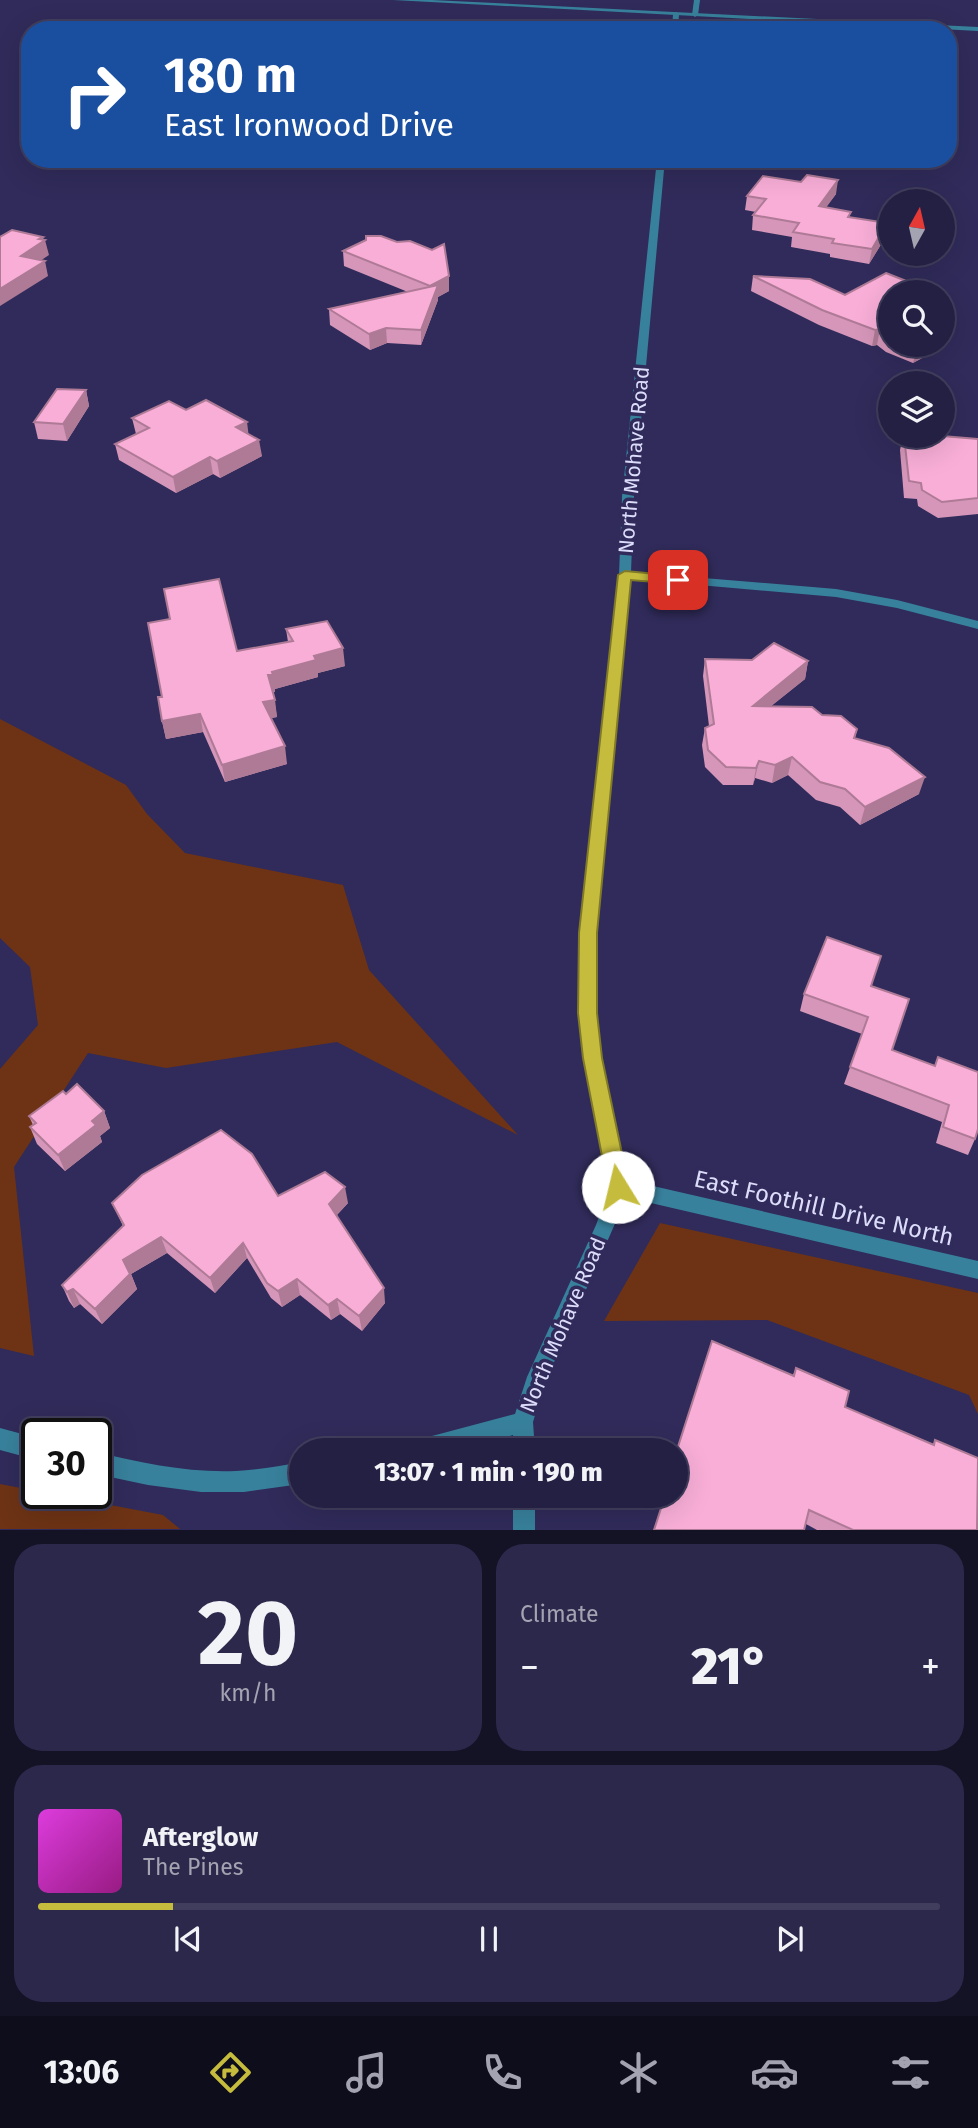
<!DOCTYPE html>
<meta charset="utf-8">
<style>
:root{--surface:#242044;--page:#2c284b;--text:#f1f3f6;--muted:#a3a3b2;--line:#413e5d;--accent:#c5bc3d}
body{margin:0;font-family:"Fira Sans",sans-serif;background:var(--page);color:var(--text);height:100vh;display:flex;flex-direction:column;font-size:26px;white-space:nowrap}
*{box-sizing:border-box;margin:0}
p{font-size:23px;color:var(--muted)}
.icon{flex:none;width:38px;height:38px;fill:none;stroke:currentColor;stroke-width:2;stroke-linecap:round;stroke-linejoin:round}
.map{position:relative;height:1530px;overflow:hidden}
.sheet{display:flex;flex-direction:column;gap:14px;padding:14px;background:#141225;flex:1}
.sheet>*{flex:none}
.guide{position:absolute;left:21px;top:21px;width:936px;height:147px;border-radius:28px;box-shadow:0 7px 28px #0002,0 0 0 2px var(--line);background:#1a4fa0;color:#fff;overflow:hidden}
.needle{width:46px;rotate:8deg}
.tools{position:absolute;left:878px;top:189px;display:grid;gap:14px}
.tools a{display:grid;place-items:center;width:77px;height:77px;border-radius:50%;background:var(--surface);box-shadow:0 7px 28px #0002,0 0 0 2px var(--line);font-size:35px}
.speed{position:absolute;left:21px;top:1418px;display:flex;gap:14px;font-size:35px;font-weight:700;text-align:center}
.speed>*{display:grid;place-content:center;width:91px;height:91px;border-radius:50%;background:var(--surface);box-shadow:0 7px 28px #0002,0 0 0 2px var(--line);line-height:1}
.speed .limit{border:4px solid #111;border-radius:10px;background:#fff;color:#111}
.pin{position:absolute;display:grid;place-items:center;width:60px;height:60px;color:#fff;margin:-30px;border-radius:14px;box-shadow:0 4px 10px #0006}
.me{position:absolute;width:77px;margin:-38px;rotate:351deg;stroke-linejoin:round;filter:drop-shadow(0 0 5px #0008)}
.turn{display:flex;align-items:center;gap:24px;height:147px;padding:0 28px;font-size:32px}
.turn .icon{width:91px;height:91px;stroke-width:2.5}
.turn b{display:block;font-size:49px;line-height:60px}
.big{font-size:52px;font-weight:800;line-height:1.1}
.sheet .tile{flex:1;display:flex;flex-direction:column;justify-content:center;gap:10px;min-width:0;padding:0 24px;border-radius:28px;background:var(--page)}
.sheet .dial{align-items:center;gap:0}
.dial b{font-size:91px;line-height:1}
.song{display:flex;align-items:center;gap:21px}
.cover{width:84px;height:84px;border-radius:10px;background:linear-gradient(135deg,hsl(300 70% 55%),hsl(310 70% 35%))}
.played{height:7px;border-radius:4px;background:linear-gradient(90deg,var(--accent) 15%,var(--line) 15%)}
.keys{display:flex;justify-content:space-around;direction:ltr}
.heat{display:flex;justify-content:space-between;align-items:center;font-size:38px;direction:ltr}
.sheet .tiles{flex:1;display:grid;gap:14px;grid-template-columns:1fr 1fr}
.tile:last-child{grid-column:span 2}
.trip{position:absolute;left:289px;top:1438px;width:399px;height:70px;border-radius:35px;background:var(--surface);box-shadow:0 7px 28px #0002,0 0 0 2px var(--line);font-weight:800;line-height:70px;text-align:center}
.menu{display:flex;height:112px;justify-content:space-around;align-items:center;background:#0e0d1b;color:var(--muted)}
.menu .icon{width:49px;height:49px}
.menu .active{color:var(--accent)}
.menu b{font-size:32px;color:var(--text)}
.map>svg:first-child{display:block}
</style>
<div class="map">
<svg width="978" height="1530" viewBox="0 0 978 1530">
<rect width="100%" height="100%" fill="#302b5a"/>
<g fill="#6e3315">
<path d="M0,719L126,785L147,814L185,853L343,885L369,970L518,1135L337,1042L166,1068L88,1053L14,1167L34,1356L0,1348V1069L38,1025L30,967L0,938Z"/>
<path d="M660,1223L978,1293V1414L969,1395L767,1320L604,1321Z"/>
<path d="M0,1484L163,1515L180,1529H0Z"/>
</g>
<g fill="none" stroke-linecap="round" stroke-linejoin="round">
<g fill="#38819c" fill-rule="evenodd">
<path d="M694,0H700L698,15L695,17L692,15Z"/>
<path d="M676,12L679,14L678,30H672L673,14Z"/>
<path d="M657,159H665L634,497L631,572L836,589L897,600L978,621V629L897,608L836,597L631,579L596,933L595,1013L602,1058L627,1180L978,1261V1279L625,1197L614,1226L544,1385L533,1422L535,1451H513V1435L456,1451H406L410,1444L417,1440L515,1414L527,1377L596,1225L610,1187L584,1058L579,1013L580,933L619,575L622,497Z"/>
<path d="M0,1428L37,1438V1460L0,1450Z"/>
<path d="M96,1452C142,1463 189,1473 236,1471C258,1470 280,1466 301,1462V1484L244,1492H201L148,1485L96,1474Z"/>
<rect x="513" y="1496" width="22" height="34"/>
</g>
<path fill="#38819c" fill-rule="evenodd" d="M393,0H432L978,27V31Z"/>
</g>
<g fill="#d596b9">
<path d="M836,194L826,207L850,217L885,238L869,264L830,257V254L791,247L792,237L752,230L753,215L756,212L745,210L747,196Z"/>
<path d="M343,251L449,276V291L438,297V300L421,345L387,343L370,350L330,325L329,309L408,292L344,266Z"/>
<path d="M753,276L845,295L891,292V345L944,346L913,363L886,352L877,345L872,346L819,325L751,291Z"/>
<path d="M86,390L89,406L67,441L38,439L34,422Z"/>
<path d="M186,410L248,434L262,456L220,478L213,474L176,493L119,460L115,444L136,434L132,418Z"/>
<path d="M903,436H942L978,439V514L938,518L918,506L917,499L904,498L900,450Z"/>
<path d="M170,619L237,651L288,642L286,629L345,666L318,673V677L275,689V692H273L277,717L271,718L287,764L225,782L203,732L166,739L162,721V697Z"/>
<path d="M705,659L808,661L805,679L771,706L822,715L857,729L855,738L919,794L860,825L840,807L816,800L788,775L772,783L755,778L753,785H723L705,767L702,745L705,728L709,726L703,676Z"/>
<path d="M872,986L892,1050L934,1066L975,1139L968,1155L936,1143L942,1122L844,1084L862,1034L800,1011L804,994Z"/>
<path d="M66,1094L104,1111L110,1128L100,1136L102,1142L65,1171L37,1144L30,1127L33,1125L29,1116Z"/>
<path d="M278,1196L348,1203L337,1215L385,1303L362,1331L340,1314L331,1320L300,1295L282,1307L271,1298L247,1258L215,1293L167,1253L131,1274L137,1289L102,1324L80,1304L74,1308L69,1301L62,1285L123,1226L112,1203Z"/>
<path d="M796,1368L845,1407L933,1444L935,1440L977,1530H817L806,1524L659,1508L662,1496H676L793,1375Z"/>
</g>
<g fill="#ae7a96">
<path d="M838,180L836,194L817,220L819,206Z"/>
<path d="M887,223L885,238L869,264L872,249Z"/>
<path d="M43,237L44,241L45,240L49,255L25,271L21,256Z"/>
<path d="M45,261L48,276L0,306V289Z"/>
<path d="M449,276V291L438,297V300L421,345V330L430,286Z"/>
<path d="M386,328L387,343L370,350L369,334Z"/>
<path d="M880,329L877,345L872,346L875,330Z"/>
<path d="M948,330L944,346L913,363L917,348L922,345H943V333Z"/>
<path d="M86,390L89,406L67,441L63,424Z"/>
<path d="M247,422L249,438L236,427Z"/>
<path d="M259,440L262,456L220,478L217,461Z"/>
<path d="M210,457L213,474L176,493L173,477Z"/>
<path d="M343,648L345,666L318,673V677L275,689V692L271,693L268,675L272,672L314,656Z"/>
<path d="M808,661L805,679L750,723L753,706Z"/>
<path d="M275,700L277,717L266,719L263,702Z"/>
<path d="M200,714L203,732L166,739L162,721Z"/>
<path d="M285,746L287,764L225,782L222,765Z"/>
<path d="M792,757L788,775L772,783L775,765Z"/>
<path d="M759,761L755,778L753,785L756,768Z"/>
<path d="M925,777L919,794L860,825L865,807Z"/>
<path d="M104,1111L110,1128L100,1136L102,1142L65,1171L58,1155L92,1121Z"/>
<path d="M345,1187L348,1203L332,1220L329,1204Z"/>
<path d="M161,1237L167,1253L131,1274L137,1289L102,1324L95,1309L123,1260Z"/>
<path d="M243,1243L247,1258L215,1293L210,1278Z"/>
<path d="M297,1279L300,1295L282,1307L278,1291Z"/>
<path d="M384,1288L385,1303L362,1331L359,1316Z"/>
<path d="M73,1289L80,1304L74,1308L67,1292Z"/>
<path d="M337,1299L340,1314L331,1320L328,1305Z"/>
</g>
<g fill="#f8aed7" stroke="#ae7a96" stroke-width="2">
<path d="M807,175L838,180L819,206L851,212L848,217L887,223L872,249L832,243L834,239L793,232L799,223L753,215L766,199L747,196L763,176L801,182Z"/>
<path d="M12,230L43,237L39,239L45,240L21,256L45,261L0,289V237Z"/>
<path d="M366,236H381L397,242L410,241L432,250L444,244L449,276L430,286L343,251L366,240Z"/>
<path d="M886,273L934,292H891V337L880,329L875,330L822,310L753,276L810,279L845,295Z"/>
<path d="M438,285L421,330L386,328L369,334L329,309Z"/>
<path d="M910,345H922L917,348Z"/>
<path d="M57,389L86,390L63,424L34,422Z"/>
<path d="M206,400L247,422L236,427L259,440L217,461L210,457L173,477L115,444L149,428L132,418L169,401L186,410Z"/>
<path d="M904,436H942L978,439V498L942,502L922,490L921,483L909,481Z"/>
<path d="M219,579L237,651L293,641L286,629L327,621L343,648L314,656L316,660L272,672L273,675H268L275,700L263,702L285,746L222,765L200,714L162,721L158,697H162L148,623L170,619L164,589Z"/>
<path d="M774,643L808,661L753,706L812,707L822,715L841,716L857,729L854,738L889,748L925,777L865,807L845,789L820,782L792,757L775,765L759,761L756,768L726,767L708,750L705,728L714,724L705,659L752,660Z"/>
<path d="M827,937L881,956L871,986L909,999L892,1050L935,1066L938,1057L978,1072V1129L975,1139L943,1127L949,1105L850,1067L868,1017L804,994Z"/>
<path d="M77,1084L104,1111L92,1121L96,1125L58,1155L30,1127L36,1123L29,1116L63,1091L66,1094Z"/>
<path d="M221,1130L252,1154L278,1196L325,1172L345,1187L329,1204L384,1288L359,1316L337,1299L328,1305L297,1279L278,1291L267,1283L243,1243L210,1278L161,1237L123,1260L130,1274L95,1309L73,1289L67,1292L62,1285L124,1225L112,1203L142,1175Z"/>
<path d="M712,1341L794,1376L796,1368L849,1391L845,1407L934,1445L935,1440L978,1458L977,1530H853L809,1510L804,1530H654L665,1496H676V1453Z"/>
</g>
<path fill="#c5bc3d" stroke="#807a28" stroke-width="2" d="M625,571L678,576L684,580L678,584L631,580L597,933V1013L602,1058L629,1187L626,1194L618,1197L611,1194L608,1187L583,1058L578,1013L579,933L618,575Z"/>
<g text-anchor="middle" stroke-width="7" stroke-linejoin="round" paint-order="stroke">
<g font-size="21" fill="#dcdcfa" stroke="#302b5a">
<text transform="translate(634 460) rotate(-85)" y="7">North Mohave Road</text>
<text transform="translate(563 1325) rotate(-67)" y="7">North Mohave Road</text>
</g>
<g font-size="24" fill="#dcdcfa" stroke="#302b5a">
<text transform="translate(824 1208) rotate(13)" y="8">East Foothill Drive North</text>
</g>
</g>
</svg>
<div class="tools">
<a><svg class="needle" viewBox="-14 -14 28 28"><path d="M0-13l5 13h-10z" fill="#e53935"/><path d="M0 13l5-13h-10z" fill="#a3a3b2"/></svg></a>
<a><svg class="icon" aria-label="search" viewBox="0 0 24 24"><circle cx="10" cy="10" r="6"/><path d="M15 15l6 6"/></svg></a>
<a><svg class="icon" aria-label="layers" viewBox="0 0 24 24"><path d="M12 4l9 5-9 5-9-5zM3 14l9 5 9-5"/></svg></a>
</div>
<div class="speed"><div class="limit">30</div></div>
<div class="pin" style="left:678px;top:580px;background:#d93025"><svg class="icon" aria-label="arrive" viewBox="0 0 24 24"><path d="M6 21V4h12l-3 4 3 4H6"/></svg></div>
<svg class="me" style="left:618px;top:1187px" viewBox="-20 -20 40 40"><circle r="19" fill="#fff"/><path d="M0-13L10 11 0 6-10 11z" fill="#c5bc3d"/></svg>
<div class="trip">13:07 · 1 min · 190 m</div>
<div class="guide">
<div class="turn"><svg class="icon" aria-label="right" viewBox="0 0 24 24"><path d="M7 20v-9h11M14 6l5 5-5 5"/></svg><div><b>180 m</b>East Ironwood Drive</div></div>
</div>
</div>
<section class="sheet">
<div class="tiles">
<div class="tile dial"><b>20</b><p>km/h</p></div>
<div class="tile"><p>Climate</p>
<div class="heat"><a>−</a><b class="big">21°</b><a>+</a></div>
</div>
<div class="tile">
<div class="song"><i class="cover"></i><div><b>Afterglow</b><p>The Pines</p></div></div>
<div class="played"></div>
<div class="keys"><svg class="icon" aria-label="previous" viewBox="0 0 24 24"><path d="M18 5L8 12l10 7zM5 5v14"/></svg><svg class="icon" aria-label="pause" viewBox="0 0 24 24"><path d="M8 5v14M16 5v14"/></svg><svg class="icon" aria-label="next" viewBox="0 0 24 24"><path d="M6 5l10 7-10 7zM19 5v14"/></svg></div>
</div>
</div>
</section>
<nav class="menu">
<b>13:06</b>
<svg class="icon active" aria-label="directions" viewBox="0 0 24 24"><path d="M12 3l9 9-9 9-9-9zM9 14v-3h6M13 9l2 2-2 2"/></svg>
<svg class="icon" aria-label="music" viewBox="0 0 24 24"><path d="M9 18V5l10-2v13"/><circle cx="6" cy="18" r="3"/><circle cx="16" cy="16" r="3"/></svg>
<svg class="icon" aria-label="phone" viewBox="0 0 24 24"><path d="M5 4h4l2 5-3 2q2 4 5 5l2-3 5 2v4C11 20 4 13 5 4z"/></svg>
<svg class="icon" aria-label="climate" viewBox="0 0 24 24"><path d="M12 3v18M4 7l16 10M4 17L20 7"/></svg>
<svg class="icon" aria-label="car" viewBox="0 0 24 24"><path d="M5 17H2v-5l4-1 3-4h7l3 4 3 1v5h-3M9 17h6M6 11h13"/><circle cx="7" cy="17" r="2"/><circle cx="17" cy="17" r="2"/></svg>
<svg class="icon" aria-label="filters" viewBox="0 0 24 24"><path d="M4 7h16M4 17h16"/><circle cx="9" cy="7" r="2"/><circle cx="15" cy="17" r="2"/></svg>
</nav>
